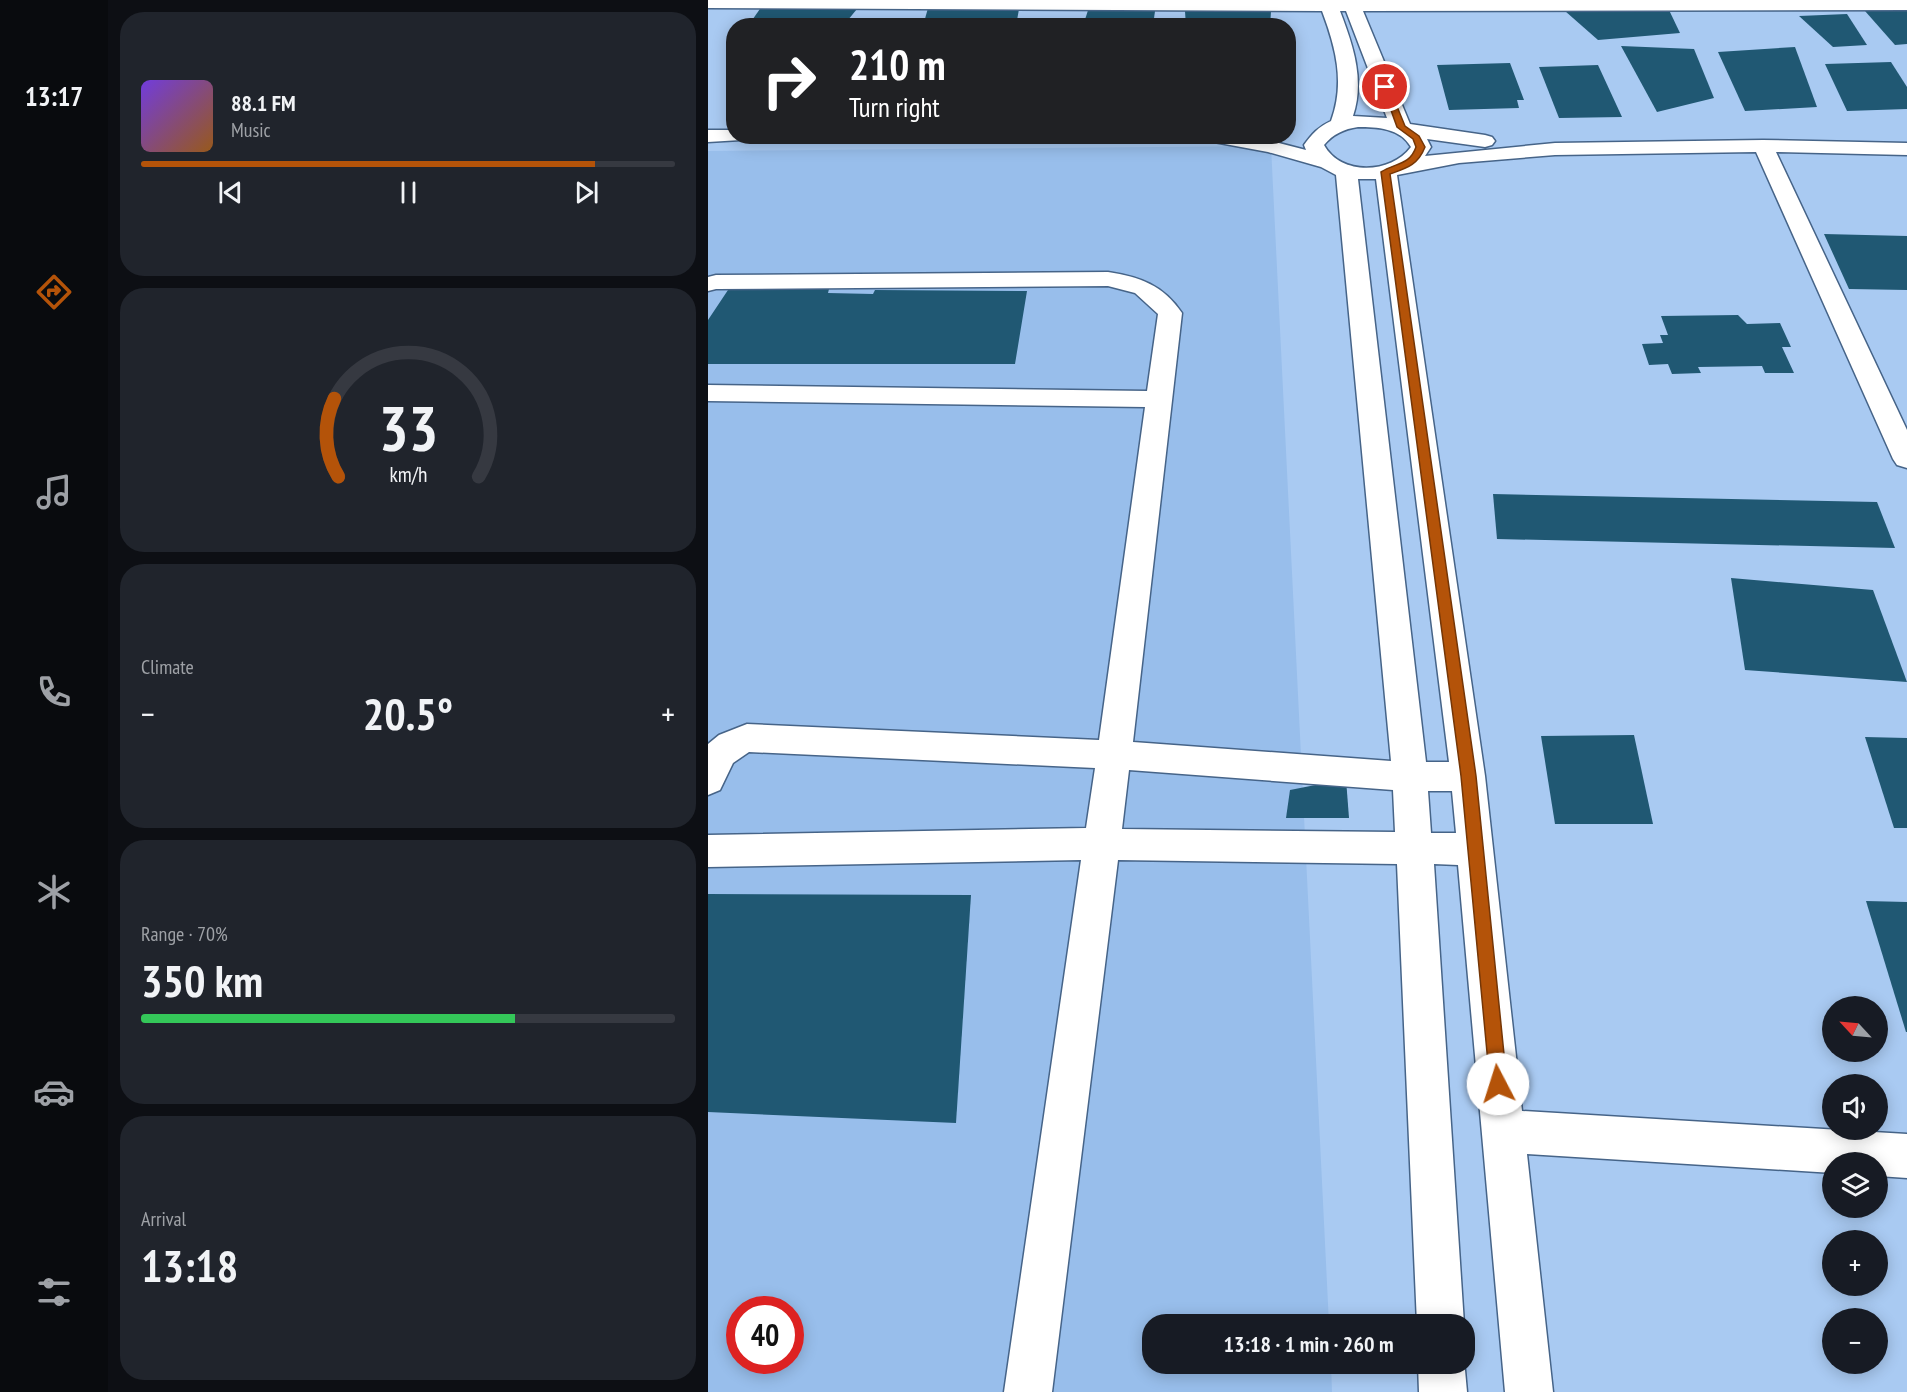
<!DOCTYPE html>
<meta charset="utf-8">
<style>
:root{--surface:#171b24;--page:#20242c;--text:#f1f3f6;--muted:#9ea1a6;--line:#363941;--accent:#b45309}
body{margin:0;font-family:"PT Sans Narrow",sans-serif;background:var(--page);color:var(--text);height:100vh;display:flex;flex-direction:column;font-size:22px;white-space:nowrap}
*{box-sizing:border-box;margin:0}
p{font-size:20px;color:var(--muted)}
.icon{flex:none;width:33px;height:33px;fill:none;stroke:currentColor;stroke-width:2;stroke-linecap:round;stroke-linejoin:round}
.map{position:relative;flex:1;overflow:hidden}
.details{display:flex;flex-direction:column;gap:12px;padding:12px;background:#0d0f14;width:600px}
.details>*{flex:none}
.top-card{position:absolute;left:18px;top:18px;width:570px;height:126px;border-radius:24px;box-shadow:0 3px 15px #0003;background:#202124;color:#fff;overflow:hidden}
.needle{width:39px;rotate:296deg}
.controls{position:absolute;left:1114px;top:996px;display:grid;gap:12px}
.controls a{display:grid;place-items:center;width:66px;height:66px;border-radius:50%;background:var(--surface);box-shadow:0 3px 15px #0003;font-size:30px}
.speed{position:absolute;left:18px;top:1296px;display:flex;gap:12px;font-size:30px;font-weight:700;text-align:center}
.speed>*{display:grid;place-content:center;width:78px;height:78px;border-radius:50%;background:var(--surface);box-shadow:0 3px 15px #0003;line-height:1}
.speed .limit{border:9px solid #d22;background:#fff;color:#111}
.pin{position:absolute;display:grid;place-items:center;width:51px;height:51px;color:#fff;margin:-26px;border:3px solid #fff;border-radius:50%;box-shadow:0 2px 6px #0007}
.me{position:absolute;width:66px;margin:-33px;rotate:355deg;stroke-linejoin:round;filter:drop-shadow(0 0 4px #0008)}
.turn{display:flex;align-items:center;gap:21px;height:126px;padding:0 24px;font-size:27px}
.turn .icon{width:78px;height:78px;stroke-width:2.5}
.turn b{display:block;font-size:42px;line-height:51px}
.big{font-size:45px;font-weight:800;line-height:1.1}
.details .card{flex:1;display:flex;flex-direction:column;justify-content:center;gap:9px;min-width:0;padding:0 21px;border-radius:24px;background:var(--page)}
.details .dial{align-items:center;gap:0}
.dial svg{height:156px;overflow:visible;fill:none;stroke:var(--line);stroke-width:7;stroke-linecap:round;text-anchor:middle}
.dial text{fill:var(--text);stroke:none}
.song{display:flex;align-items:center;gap:18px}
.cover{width:72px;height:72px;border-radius:9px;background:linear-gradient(135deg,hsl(260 70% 55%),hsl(30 70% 35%))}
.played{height:6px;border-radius:3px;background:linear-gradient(90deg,var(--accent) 85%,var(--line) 85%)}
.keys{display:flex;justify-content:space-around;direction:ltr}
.heat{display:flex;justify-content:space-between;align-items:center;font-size:33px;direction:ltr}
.charge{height:9px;border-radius:4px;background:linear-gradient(90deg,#34c759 70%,var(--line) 0)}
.trip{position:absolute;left:434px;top:1314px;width:333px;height:60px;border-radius:24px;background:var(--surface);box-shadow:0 3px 15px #0003;font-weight:800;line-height:60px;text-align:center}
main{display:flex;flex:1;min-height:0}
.tabs{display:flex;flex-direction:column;width:108px;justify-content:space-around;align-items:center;background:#090b0e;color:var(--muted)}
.tabs .icon{width:42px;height:42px}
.tabs .active{color:var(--accent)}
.tabs b{font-size:27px;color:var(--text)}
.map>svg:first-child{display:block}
</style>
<main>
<nav class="tabs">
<b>13:17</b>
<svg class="icon active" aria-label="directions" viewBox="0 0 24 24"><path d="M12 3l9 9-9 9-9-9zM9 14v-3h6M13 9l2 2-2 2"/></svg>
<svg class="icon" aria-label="music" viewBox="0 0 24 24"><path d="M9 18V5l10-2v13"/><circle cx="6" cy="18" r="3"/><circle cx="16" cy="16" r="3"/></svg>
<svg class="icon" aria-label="phone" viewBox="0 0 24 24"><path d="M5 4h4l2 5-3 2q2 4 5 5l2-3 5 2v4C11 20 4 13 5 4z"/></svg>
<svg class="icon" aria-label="climate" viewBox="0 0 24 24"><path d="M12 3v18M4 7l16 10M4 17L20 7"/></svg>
<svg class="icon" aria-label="car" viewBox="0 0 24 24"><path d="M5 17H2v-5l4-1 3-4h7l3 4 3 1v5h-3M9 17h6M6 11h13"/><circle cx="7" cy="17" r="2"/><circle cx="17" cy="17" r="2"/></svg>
<svg class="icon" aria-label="filters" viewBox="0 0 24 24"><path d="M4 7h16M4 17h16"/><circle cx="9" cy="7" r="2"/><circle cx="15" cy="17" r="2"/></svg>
</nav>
<section class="details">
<div class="card">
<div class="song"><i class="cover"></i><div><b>88.1 FM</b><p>Music</p></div></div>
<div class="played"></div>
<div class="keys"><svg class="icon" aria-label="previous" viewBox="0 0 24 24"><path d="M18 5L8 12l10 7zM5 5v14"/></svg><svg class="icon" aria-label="pause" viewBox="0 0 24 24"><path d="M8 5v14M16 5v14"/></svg><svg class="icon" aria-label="next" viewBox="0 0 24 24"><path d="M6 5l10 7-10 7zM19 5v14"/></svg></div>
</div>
<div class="card dial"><svg viewBox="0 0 100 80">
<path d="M14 69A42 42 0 1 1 86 69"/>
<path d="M14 69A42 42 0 0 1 12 29" stroke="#b45309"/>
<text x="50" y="56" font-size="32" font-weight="700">33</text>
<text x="50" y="72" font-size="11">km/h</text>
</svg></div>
<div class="card"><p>Climate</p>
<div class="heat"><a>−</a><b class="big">20.5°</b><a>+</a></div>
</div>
<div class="card"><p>Range · 70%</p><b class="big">350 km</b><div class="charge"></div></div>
<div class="card"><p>Arrival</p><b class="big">13:18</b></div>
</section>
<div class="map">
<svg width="1199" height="1392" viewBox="0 0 1199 1392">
<rect width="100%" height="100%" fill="#a9caf2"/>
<path fill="#98beeb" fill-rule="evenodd" d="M563,146L621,1324H444V1364H623L624,1392H0V151ZM32,1310H82V1360H32Z"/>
<g fill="#205873">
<path d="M54,6L149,9L135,26H40Z"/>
<path d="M381,7L447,11L445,26H375Z"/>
<path d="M220,8L311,9L308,26H215Z"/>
<path d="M961,10L972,33L890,40L857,11Z"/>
<path d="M477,11H563L562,26H478Z"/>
<path d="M1157,11H1199V44L1187,45Z"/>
<path d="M1139,14L1159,45L1125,47L1091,16Z"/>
<path d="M913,46L986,49L1006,98L949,112Z"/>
<path d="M1087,47L1109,107L1037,111L1010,52Z"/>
<path d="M1183,62L1199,87V109L1139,111L1117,64Z"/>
<path d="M802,63L816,100H809L811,108L741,110L729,65Z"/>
<path d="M890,65L914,117L851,118L831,67Z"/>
<path d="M1116,234L1199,236V290L1141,289Z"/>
<path d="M22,287H49V289H121L120,293L165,294L167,290L319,291L307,364H0V320Z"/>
<path d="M1030,315L1039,324L1072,323L1083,347H1074L1086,373H1057L1054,366L990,367L993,373L964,374L960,364L941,365L934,344L955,343L952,335H960L953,316Z"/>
<path d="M785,494L1169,502L1187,548L789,539Z"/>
<path d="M1023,578L1165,590L1199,682L1037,670Z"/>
<path d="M926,735L945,824H847L833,736Z"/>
<path d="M1157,737L1199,738V828H1186Z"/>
<path d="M638,779L641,818H578L582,790Z"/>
<path d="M0,894L263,895L248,1123L0,1112Z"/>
<path d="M1158,901L1199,902V1032H1198Z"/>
</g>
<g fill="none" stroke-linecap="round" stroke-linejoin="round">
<g stroke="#466488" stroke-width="3">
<g id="minor">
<path d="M0,0H1199V10L655,11L702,124L777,135L784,137L787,141L784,145L777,147L719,139L723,147L717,156L847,143L1055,140L1199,143V155L1068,152L1199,430V468L1189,465L1185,459L1048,152L847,155L751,163L689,175L777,776L814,1111L1199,1134V1178L1170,1176V1162H1125V1173L819,1154L845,1392H797L750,865L726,864L756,1324H709L689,864L410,860L344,1392H296L373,860L0,867V835L378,828L387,768L41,752L25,763L12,790L0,795V744L11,735L39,724L391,740L437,407L0,401V385L439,391L450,314L427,293L400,286L8,289L0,291V277L8,275L400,272C432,277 455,285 474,313L425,742L683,761L628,175L613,167L560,152L506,142L499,140L496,136H544L598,150L596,145C604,134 610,127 623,121C637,83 628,48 614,11L0,8ZM632,11H638L679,118L645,116C657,80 645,45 632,11ZM650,127C669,127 692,128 703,147C683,174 633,176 616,145C625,134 636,129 650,127ZM650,179H668L741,762H718ZM421,770L685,790L687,832L414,829ZM720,791H744L748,833H723Z"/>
<path d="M0,130H26V136H36L33,140L0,142Z"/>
<path d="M56,136H461L458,140L451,142H66L59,140Z"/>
<path d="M756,1359L759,1392H711L710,1364H756Z"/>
</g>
</g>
<use href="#minor" fill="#fff" fill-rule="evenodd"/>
</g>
<path fill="#b45309" stroke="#753606" stroke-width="1.5" d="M674,85L681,87L697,126L711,136L717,147C710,165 699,168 682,174L768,776L799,1084L796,1090L790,1092L784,1090L782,1084L753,776L673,172C687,163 702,165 708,147L705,139L689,127Z"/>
</svg>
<div class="controls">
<a><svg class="needle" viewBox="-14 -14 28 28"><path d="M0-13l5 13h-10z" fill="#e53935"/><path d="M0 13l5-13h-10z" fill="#9ea1a6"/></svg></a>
<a><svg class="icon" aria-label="sound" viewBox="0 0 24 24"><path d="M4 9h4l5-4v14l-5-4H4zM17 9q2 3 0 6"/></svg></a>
<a><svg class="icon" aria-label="layers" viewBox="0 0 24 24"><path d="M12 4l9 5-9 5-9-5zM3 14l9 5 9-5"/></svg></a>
<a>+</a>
<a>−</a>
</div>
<div class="speed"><div class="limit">40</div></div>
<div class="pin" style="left:677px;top:87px;background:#d93025"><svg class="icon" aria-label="arrive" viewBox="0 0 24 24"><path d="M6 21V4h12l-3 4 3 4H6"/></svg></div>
<svg class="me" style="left:790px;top:1084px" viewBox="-20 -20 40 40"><circle r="19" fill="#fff"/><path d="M0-13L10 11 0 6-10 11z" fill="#b45309"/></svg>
<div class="trip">13:18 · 1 min · 260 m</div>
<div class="top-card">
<div class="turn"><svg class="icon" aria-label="right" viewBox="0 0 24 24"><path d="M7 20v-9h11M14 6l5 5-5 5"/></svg><div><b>210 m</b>Turn right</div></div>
</div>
</div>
</main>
